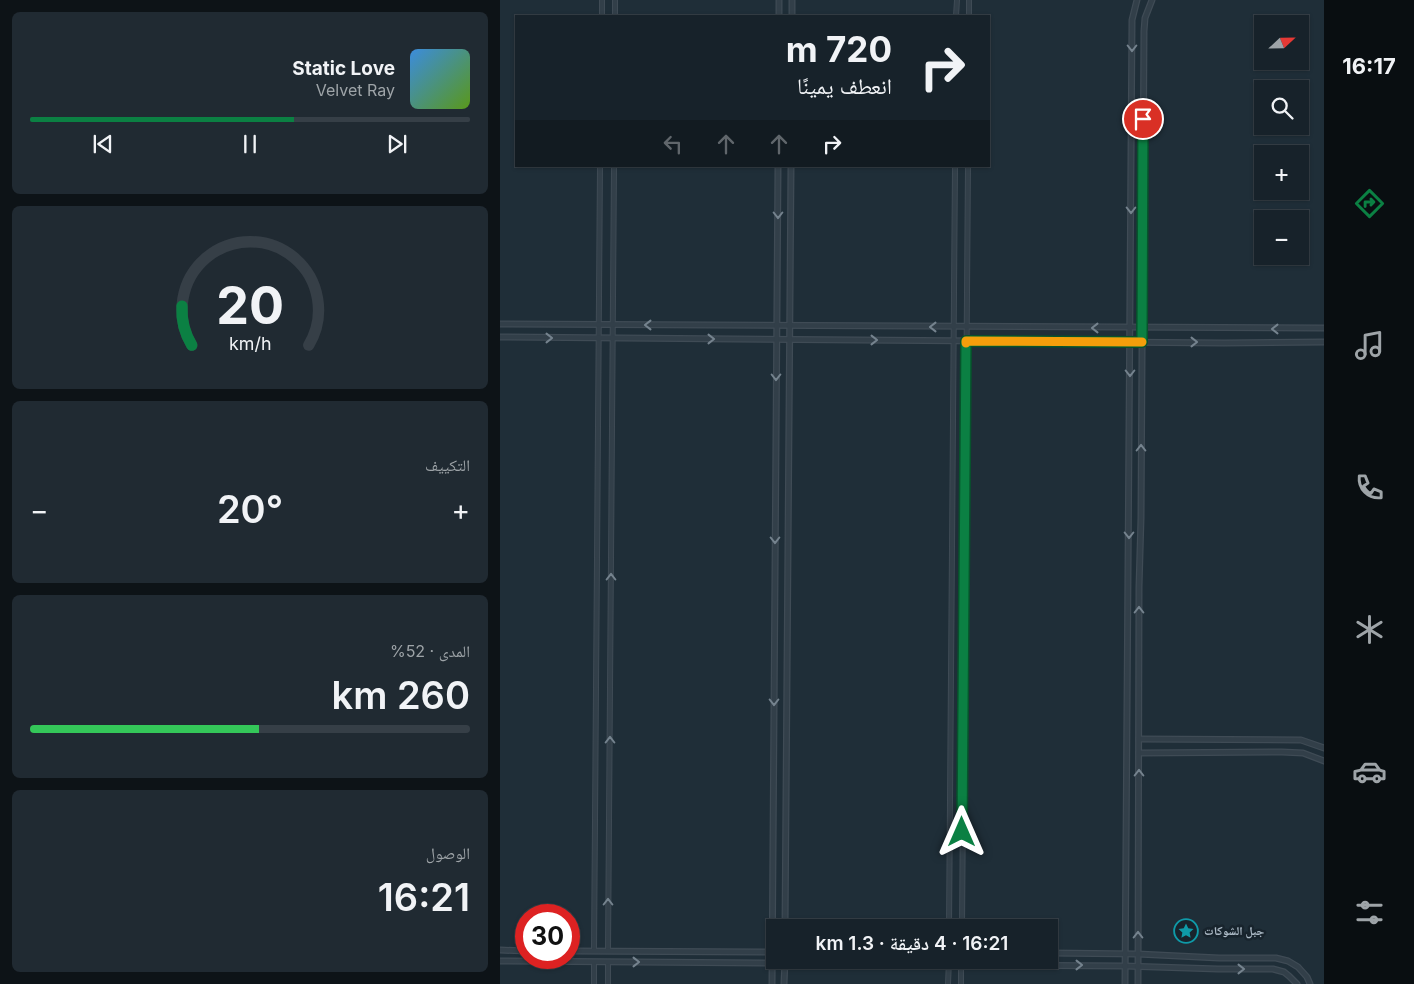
<!DOCTYPE html>
<html lang="ar">
<meta charset="utf-8">
<style>
:root{--surface:#17222a;--page:#202a32;--text:#f1f3f6;--muted:#9ea4a8;--line:#363f47;--accent:#0b8043}
body{margin:0;font-family:Inter,"Noto Naskh Arabic",sans-serif;background:var(--page);color:var(--text);direction:rtl;height:100vh;display:flex;flex-direction:column;font-size:19px;white-space:nowrap}
*{box-sizing:border-box;margin:0}
p{font-size:16px;color:var(--muted)}
.icon{flex:none;width:28px;height:28px;fill:none;stroke:currentColor;stroke-width:2;stroke-linecap:round;stroke-linejoin:round}
.map{position:relative;flex:1;overflow:hidden;direction:ltr}
.side{display:flex;flex-direction:column;gap:12px;padding:12px;background:#0d1317;width:500px}
.side>*{flex:none}
.hud{position:absolute;left:15px;top:15px;width:475px;height:152px;border-radius:0px;box-shadow:0 1px 4px #0004,0 0 0 1px var(--line);direction:rtl;background:#17222a;color:var(--text);overflow:hidden}
.needle{width:32px;rotate:68deg}
.buttons{position:absolute;left:754px;top:15px;display:grid;gap:10px}
.buttons a{display:grid;place-items:center;width:55px;height:55px;border-radius:0px;background:var(--surface);box-shadow:0 1px 4px #0004,0 0 0 1px var(--line);font-size:25px}
.speed{position:absolute;left:15px;top:904px;display:flex;gap:10px;font-size:25px;font-weight:700;text-align:center}
.speed>*{display:grid;place-content:center;width:65px;height:65px;border-radius:50%;background:var(--surface);box-shadow:0 1px 4px #0004,0 0 0 1px var(--line);line-height:1}
.speed .limit{border:8px solid #d22;background:#fff;color:#111}
.pin{position:absolute;display:grid;place-items:center;width:42px;height:42px;color:#fff;margin:-21px;border:2px solid #fff;border-radius:50%;box-shadow:0 1px 5px #0007}
.me{position:absolute;width:55px;margin:-28px;rotate:0deg;stroke-linejoin:round;filter:drop-shadow(0 0 4px #0008)}
.turn{display:flex;align-items:center;gap:18px;height:105px;padding:0 15px;font-size:22px}
.turn .icon{width:65px;height:65px;stroke-width:2.5}
.turn b{display:block;font-size:35px;line-height:42px}
.lanes{display:flex;align-items:center;height:48px;padding:0 15px;background:#0003;justify-content:center;gap:25px;direction:ltr}
.lanes .off{opacity:.35}
.big{font-size:38px;font-weight:600;line-height:1.1}
.side .tile{flex:1;display:flex;flex-direction:column;justify-content:center;gap:8px;min-width:0;padding:0 18px;border-radius:8px;background:var(--page)}
.side .dial{align-items:center;gap:0}
.dial svg{height:130px;overflow:visible;fill:none;stroke:var(--line);stroke-width:7;stroke-linecap:round;text-anchor:middle}
.dial text{fill:var(--text);stroke:none}
.song{display:flex;align-items:center;gap:15px}
.cover{width:60px;height:60px;border-radius:8px;background:linear-gradient(135deg,hsl(210 70% 55%),hsl(90 70% 35%))}
.played{height:5px;border-radius:2px;background:linear-gradient(90deg,var(--accent) 60%,var(--line) 60%)}
.keys{display:flex;justify-content:space-around;direction:ltr}
.heat{display:flex;justify-content:space-between;align-items:center;font-size:28px;direction:ltr}
.charge{height:8px;border-radius:4px;background:linear-gradient(90deg,#34c759 52%,var(--line) 0)}
.trip{position:absolute;left:266px;top:919px;width:292px;height:50px;border-radius:0px;background:var(--surface);box-shadow:0 1px 4px #0004,0 0 0 1px var(--line);font-weight:600;line-height:50px;text-align:center;direction:rtl}
main{display:flex;flex:1;min-height:0}
.dock{display:flex;flex-direction:column;width:90px;justify-content:space-around;align-items:center;background:#090e11;color:var(--muted)}
.dock .icon{width:35px;height:35px}
.dock .current{color:var(--accent)}
.dock b{font-size:22px;color:var(--text)}
.map>svg:first-child{display:block}
</style>
<main>
<nav class="dock">
<b>16:17</b>
<svg class="icon current" aria-label="directions" viewBox="0 0 24 24"><path d="M12 3l9 9-9 9-9-9zM9 14v-3h6M13 9l2 2-2 2"/></svg>
<svg class="icon" aria-label="music" viewBox="0 0 24 24"><path d="M9 18V5l10-2v13"/><circle cx="6" cy="18" r="3"/><circle cx="16" cy="16" r="3"/></svg>
<svg class="icon" aria-label="phone" viewBox="0 0 24 24"><path d="M5 4h4l2 5-3 2q2 4 5 5l2-3 5 2v4C11 20 4 13 5 4z"/></svg>
<svg class="icon" aria-label="climate" viewBox="0 0 24 24"><path d="M12 3v18M4 7l16 10M4 17L20 7"/></svg>
<svg class="icon" aria-label="car" viewBox="0 0 24 24"><path d="M5 17H2v-5l4-1 3-4h7l3 4 3 1v5h-3M9 17h6M6 11h13"/><circle cx="7" cy="17" r="2"/><circle cx="17" cy="17" r="2"/></svg>
<svg class="icon" aria-label="filters" viewBox="0 0 24 24"><path d="M4 7h16M4 17h16"/><circle cx="9" cy="7" r="2"/><circle cx="15" cy="17" r="2"/></svg>
</nav>
<div class="map">
<svg width="824" height="984" viewBox="0 0 824 984">
<rect width="100%" height="100%" fill="#1f2e38"/>
<g fill="none" stroke-linecap="round" stroke-linejoin="round">
<g stroke="#3f4b55" stroke-width="6">
<g id="minor">
<path d="M102,16V0"/>
<path d="M115,16V0"/>
<path d="M456,16L457,0"/>
<path d="M469,16V0"/>
<path d="M449,928L455,166"/>
<path d="M462,928L468,166"/>
<path d="M94,951L100,166"/>
<path d="M108,951L114,166"/>
<path d="M94,984V962"/>
<path d="M108,984V962"/>
<path d="M448,984L449,960"/>
<path d="M461,984V960"/>
</g>
</g>
<g stroke="#3f4b55" stroke-width="7">
<g id="tertiary">
<path d="M279,16V0"/>
<path d="M292,16V0"/>
<path d="M0,324L824,328"/>
<path d="M0,337L724,343L824,342"/>
<path d="M639,739L801,740L824,748"/>
<path d="M639,753L782,752L803,753L824,761"/>
<path d="M285,928L291,166"/>
<path d="M0,950L26,951"/>
<path d="M69,951L275,952"/>
<path d="M550,953L638,954L719,958H776L788,961L798,967L807,977L810,984"/>
<path d="M0,961L625,966L718,969H773L784,972L789,976L797,984"/>
<path d="M272,984L278,166"/>
<path d="M284,984L285,960"/>
<path d="M625,984L632,20L637,0"/>
<path d="M638,984L639,587L641,518L644,31L645,18L652,0"/>
</g>
</g>
<use href="#minor" stroke="#323f49" stroke-width="4"/>
<use href="#tertiary" stroke="#323f49" stroke-width="4.5"/>
</g>
<defs><path id="oneway-chevron" d="M-2-3.5L2.5 0L-2 3.5" fill="none" stroke-width="1.6" stroke-linecap="round" stroke-linejoin="round" transform="scale(1.25)"/></defs>
<g stroke="#75838e">
<use href="#oneway-chevron" transform="translate(632 48) rotate(90)"/>
<use href="#oneway-chevron" transform="translate(631 210) rotate(90)"/>
<use href="#oneway-chevron" transform="translate(278 215) rotate(90)"/>
<use href="#oneway-chevron" transform="translate(148 325) rotate(-180)"/>
<use href="#oneway-chevron" transform="translate(433 327) rotate(-180)"/>
<use href="#oneway-chevron" transform="translate(595 328) rotate(-180)"/>
<use href="#oneway-chevron" transform="translate(775 329) rotate(-180)"/>
<use href="#oneway-chevron" transform="translate(49 338)"/>
<use href="#oneway-chevron" transform="translate(211 339)"/>
<use href="#oneway-chevron" transform="translate(374 340)"/>
<use href="#oneway-chevron" transform="translate(694 342)"/>
<use href="#oneway-chevron" transform="translate(630 373) rotate(90)"/>
<use href="#oneway-chevron" transform="translate(276 377) rotate(90)"/>
<use href="#oneway-chevron" transform="translate(641 448) rotate(-90)"/>
<use href="#oneway-chevron" transform="translate(629 535) rotate(90)"/>
<use href="#oneway-chevron" transform="translate(275 540) rotate(90)"/>
<use href="#oneway-chevron" transform="translate(111 577) rotate(-90)"/>
<use href="#oneway-chevron" transform="translate(639 610) rotate(-90)"/>
<use href="#oneway-chevron" transform="translate(274 702) rotate(90)"/>
<use href="#oneway-chevron" transform="translate(110 740) rotate(-90)"/>
<use href="#oneway-chevron" transform="translate(639 773) rotate(-90)"/>
<use href="#oneway-chevron" transform="translate(108 902) rotate(-90)"/>
<use href="#oneway-chevron" transform="translate(638 935) rotate(-90)"/>
<use href="#oneway-chevron" transform="translate(136 962)"/>
<use href="#oneway-chevron" transform="translate(579 965)"/>
<use href="#oneway-chevron" transform="translate(741 969)"/>
</g>
<g fill="none" stroke-linecap="round" stroke-linejoin="round">
<g stroke="#07532c" stroke-width="12">
<path id="route" d="M462,832L466,341L642,342L643,119"/>
</g>
<use href="#route" stroke="#0b8043" stroke-width="9"/>
<path stroke="#f59e0b" stroke-width="9" d="M466,343V341L642,342"/>
</g>
<defs>
<g id="sight-ring" transform="scale(1.25)"><circle r="9.5" fill="#18242d" stroke="#0f9aa8" stroke-width="1.5"/><path d="M0-6L1.8-2.2L6-1.7L2.9 1.2L3.7 5.4L0 3.3L-3.7 5.4L-2.9 1.2L-6-1.7L-1.8-2.2Z" fill="#0f9aa8"/></g>
</defs>
<g fill-rule="evenodd">
<use href="#sight-ring" x="686" y="931"/>
</g>
<g text-anchor="middle" stroke-width="5" stroke-linejoin="round" paint-order="stroke">
<g font-size="12" font-weight="bold" fill="#acbac6" stroke="#18242d" text-anchor="start">
<text x="704" y="935">جبل الشوكات</text>
</g>
</g>
</svg>
<div class="buttons">
<a><svg class="needle" viewBox="-14 -14 28 28"><path d="M0-13l5 13h-10z" fill="#e53935"/><path d="M0 13l5-13h-10z" fill="#9ea4a8"/></svg></a>
<a><svg class="icon" aria-label="search" viewBox="0 0 24 24"><circle cx="10" cy="10" r="6"/><path d="M15 15l6 6"/></svg></a>
<a>+</a>
<a>−</a>
</div>
<div class="speed"><div class="limit">30</div></div>
<div class="pin" style="left:643px;top:119px;background:#d93025"><svg class="icon" aria-label="arrive" viewBox="0 0 24 24"><path d="M6 21V4h12l-3 4 3 4H6"/></svg></div>
<svg class="me" style="left:462px;top:832px" viewBox="-20 -20 40 40"><path d="M0-17L14 15 0 8-14 15z" fill="#0b8043" stroke="#fff" stroke-width="4"/></svg>
<div class="trip">16:21 · 4 دقيقة · 1.3 km</div>
<div class="hud">
<div class="turn"><svg class="icon" aria-label="right" viewBox="0 0 24 24"><path d="M7 20v-9h11M14 6l5 5-5 5"/></svg><div><b>720 m</b>انعطف يمينًا</div></div>
<div class="lanes"><svg class="icon off" aria-label="left" viewBox="0 0 24 24"><path d="M17 20v-9H6M10 6l-5 5 5 5"/></svg><svg class="icon off" aria-label="ahead" viewBox="0 0 24 24"><path d="M12 20V5M6 11l6-6 6 6"/></svg><svg class="icon off" aria-label="ahead" viewBox="0 0 24 24"><path d="M12 20V5M6 11l6-6 6 6"/></svg><svg class="icon" aria-label="right" viewBox="0 0 24 24"><path d="M7 20v-9h11M14 6l5 5-5 5"/></svg></div>
</div>
</div>
<section class="side">
<div class="tile">
<div class="song"><i class="cover"></i><div><b>Static Love</b><p>Velvet Ray</p></div></div>
<div class="played"></div>
<div class="keys"><svg class="icon" aria-label="previous" viewBox="0 0 24 24"><path d="M18 5L8 12l10 7zM5 5v14"/></svg><svg class="icon" aria-label="pause" viewBox="0 0 24 24"><path d="M8 5v14M16 5v14"/></svg><svg class="icon" aria-label="next" viewBox="0 0 24 24"><path d="M6 5l10 7-10 7zM19 5v14"/></svg></div>
</div>
<div class="tile dial"><svg viewBox="0 0 100 80">
<path d="M14 69A42 42 0 1 1 86 69"/>
<path d="M14 69A42 42 0 0 1 8 45" stroke="#0b8043"/>
<text x="50" y="56" font-size="32" font-weight="700">20</text>
<text x="50" y="72" font-size="11">km/h</text>
</svg></div>
<div class="tile"><p>التكييف</p>
<div class="heat"><a>−</a><b class="big">20°</b><a>+</a></div>
</div>
<div class="tile"><p>المدى · 52%</p><b class="big">260 km</b><div class="charge"></div></div>
<div class="tile"><p>الوصول</p><b class="big">16:21</b></div>
</section>
</main>
